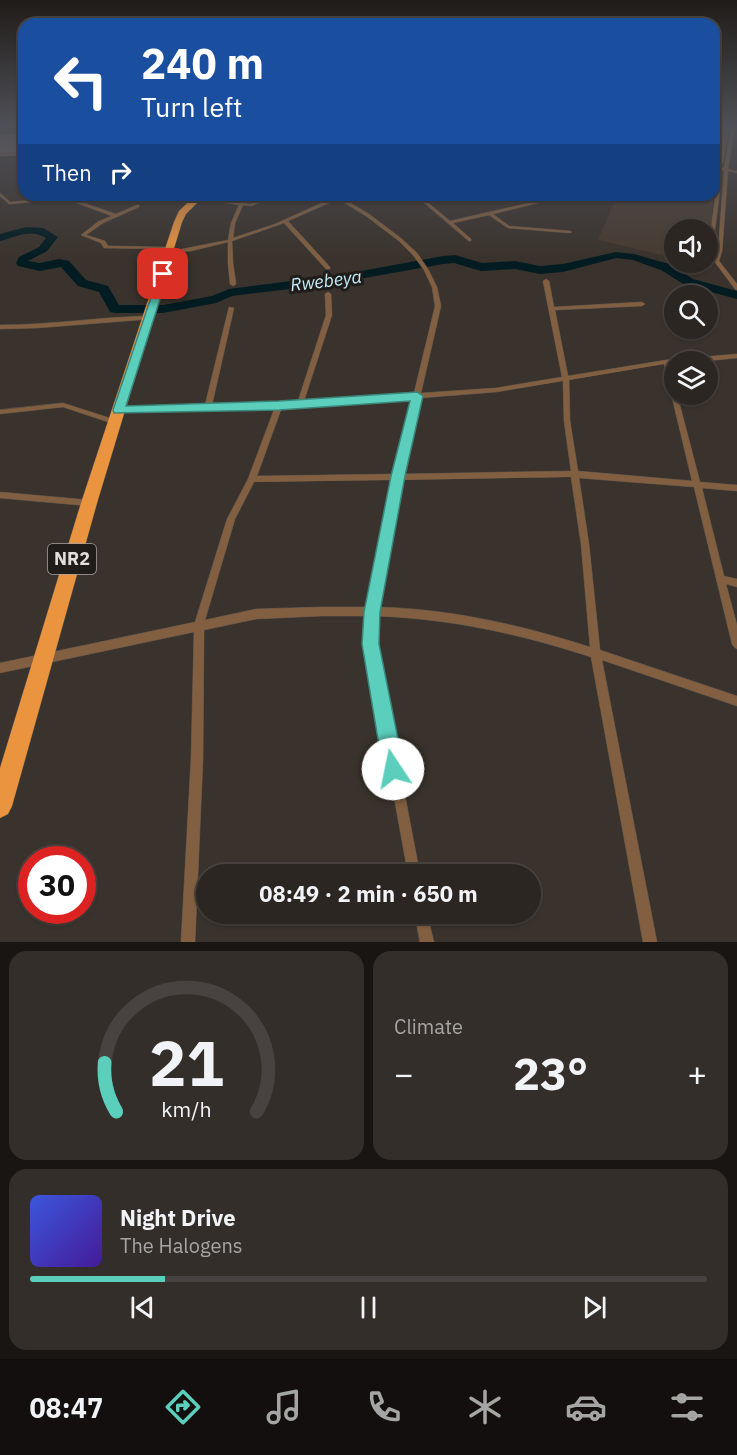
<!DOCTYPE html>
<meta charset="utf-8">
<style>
:root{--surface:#2c2622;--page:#342e2a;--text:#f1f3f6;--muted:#a6a5a5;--line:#484340;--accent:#5bcebc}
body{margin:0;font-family:"IBM Plex Sans",sans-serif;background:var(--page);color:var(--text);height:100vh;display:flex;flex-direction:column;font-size:22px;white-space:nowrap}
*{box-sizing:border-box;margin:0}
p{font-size:20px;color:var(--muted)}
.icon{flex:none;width:33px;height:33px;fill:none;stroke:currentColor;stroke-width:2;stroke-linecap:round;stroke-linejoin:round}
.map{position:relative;height:942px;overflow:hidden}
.side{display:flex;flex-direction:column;gap:9px;padding:9px;background:#181513;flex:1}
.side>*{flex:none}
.banner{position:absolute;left:18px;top:18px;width:702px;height:183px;border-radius:18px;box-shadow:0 2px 4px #0004,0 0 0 2px var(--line);background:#1a4fa0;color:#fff;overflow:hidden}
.tools{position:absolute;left:664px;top:219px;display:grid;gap:12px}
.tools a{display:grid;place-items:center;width:54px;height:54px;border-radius:50%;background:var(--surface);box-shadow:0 2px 4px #0004,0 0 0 2px var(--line);font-size:30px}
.speed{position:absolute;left:18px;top:846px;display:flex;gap:12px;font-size:30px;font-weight:700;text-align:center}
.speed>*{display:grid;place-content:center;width:78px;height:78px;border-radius:50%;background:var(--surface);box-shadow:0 2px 4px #0004,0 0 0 2px var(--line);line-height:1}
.speed .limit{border:9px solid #d22;background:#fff;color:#111}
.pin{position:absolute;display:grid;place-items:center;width:51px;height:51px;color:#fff;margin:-26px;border-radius:12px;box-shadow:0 3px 9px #0006}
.me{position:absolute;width:66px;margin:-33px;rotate:349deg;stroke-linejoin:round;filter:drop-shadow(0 0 4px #0008)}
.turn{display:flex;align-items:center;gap:21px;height:126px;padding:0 24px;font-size:27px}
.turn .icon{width:78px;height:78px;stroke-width:2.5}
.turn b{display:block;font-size:42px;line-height:51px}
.then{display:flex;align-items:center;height:57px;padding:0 24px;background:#0003;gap:12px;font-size:22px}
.big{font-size:45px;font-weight:700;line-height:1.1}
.side .card{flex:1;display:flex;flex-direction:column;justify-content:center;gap:9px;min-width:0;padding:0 21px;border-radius:18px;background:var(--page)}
.side .dial{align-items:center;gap:0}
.dial svg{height:156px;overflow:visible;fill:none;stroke:var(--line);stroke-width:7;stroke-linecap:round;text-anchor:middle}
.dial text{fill:var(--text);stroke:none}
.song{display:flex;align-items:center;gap:18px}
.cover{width:72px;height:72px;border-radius:9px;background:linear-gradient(135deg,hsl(230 70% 55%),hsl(260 70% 35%))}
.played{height:6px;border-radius:3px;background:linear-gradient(90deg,var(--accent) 20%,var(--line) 20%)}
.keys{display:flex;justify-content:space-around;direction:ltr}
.heat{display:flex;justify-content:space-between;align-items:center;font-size:33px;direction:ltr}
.side .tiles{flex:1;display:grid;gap:9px;grid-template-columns:1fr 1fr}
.card:last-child{grid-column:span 2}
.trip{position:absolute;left:196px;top:864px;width:345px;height:60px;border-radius:30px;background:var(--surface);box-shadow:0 2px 4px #0004,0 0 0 2px var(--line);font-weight:700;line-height:60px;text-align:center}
.tab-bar{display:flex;height:96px;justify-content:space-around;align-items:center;background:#120f0e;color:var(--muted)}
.tab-bar .icon{width:42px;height:42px}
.tab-bar .active{color:var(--accent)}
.tab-bar b{font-size:27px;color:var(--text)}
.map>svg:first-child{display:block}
</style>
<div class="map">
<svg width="737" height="942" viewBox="0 0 737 942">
<rect width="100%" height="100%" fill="#3a332d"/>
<g fill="#473b31">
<path d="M24,133V148L0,152V136Z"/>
<path d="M617,195H713L711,266L695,263L708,262V230H675V258L598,240Z"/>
</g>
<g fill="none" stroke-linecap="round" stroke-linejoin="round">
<path fill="#031c22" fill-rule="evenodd" d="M26,227L43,228L58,237L47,251L28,261L40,263L59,259L69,261L86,280L108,286L119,305H163L212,296L229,289L307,279H339L356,272L443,256L455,255L482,263L515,261L540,266L563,264L616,252L634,254L669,264L693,279L737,291V299L685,285L661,270L633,260L616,258L563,272L540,274L515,269L481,271L454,263L443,264L359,279L341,287H307L232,296L216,303L163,313H115L110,312L99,292L78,286L61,267L40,271L18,266L16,263L19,257L39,247L46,238C30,228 16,237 0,241V234Z"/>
<path fill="#76706a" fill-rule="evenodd" d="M24,133V151L0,155V135Z"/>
<g stroke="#58524c" stroke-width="1">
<g id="street">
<path d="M725,126H729L723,163L720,167L724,168L731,126H735L728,169L737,171V173L728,171L722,251L719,261L737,284V290L735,289L708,253L718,175L716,167L719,163ZM721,170L724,171L718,251L716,256L712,252L722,175Z"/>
<path d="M24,153V155L0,156V154Z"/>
<path d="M0,193L10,202L66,197L116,214L137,205H139V207L103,223L86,235L105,241L108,246L170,247L172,248L170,249L104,248L101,243L81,235L99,221L112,216L66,199L9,204L0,196Z"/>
<path d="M273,195H279L251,206L243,205L235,223L233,238L275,224L335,197L332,195H337L369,214L402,239L417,253L428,269L437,287L441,306L421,393L496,388L562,377L543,281L546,279L549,281L554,307L642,302L645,304L642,306L555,310L568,376L666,360L737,354V358L695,362H675V363L670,364L675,385V394H677L700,482L737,485V491L702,488L724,576L737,579V587L726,584L737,625V649L734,647L732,644L694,487L579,478L589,544L600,650L737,696V706L602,660L657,942H643L591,657C520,634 452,619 377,616L376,644L420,874H408L366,644L367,616H322L256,619L204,630L203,759L195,942H181L191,759L194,632L0,673V663L195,622L227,519L248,479L275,407L119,412L116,410L119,408L205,405L229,307L234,308L212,405L298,401L326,315L325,294L328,292L331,294L332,315L304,401L414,393L435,306L432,287L424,270L413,255L399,241L366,216L338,199L288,221L330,267V269H326L284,223L232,241L233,263L236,284L233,286L230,284L228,263V242L191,251L169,253L167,252L228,240L231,223L239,205L198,198H197V196L250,204ZM664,364L692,481L578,471L570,421L569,380ZM563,381L564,421L571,471L402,474L420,398L496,392ZM413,398L395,474L257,476L282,407ZM571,477L581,544L590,647C521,625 451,609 378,607L401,480ZM393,480L368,607H322L256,609L205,620L235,519L254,482Z"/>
<path d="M415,195H419L450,221L564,195H571L493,214L509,226L570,231L572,232L570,233L508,228L489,215L453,223L471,239V241H469Z"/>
<path d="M149,316L152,318L151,319L37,328L0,329V325C50,325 99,317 149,316Z"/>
<path d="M63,403L116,420L117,422L114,424L63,407L0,414V410Z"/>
<path d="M0,492L89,500L92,501L93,503L92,505L89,506L0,498Z"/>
<path d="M415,914H427L434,942H420Z"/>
</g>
</g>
<g stroke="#58524c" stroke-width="1">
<path id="highway" d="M196,195H205L186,214L182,222L97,503L12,806L8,814L0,818V768L81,503L174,222L179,211Z"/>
</g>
<use href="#street" fill="#825f40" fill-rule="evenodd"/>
<use href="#highway" fill="#eb9440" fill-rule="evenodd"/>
</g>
<linearGradient id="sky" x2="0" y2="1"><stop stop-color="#201c19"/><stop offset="0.49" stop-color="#4f5057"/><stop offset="1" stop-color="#4f5057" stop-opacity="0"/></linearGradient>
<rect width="737" height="258" fill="url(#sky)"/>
<path fill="#5bcebc" stroke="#3b867a" stroke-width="1.5" d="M163,271L168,274L126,406L279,401L417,392L423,396L405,476L380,612L379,644L404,769L401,776L393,779L386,776L383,769L362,644L364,612L391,476L410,401L279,410L114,413L113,410L159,274Z"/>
<g text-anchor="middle" stroke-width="6" stroke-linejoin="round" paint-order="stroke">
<g font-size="18" font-style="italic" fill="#c4ecf8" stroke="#1f1c19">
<text transform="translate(326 281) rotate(-7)" y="6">Rwebeya</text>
</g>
<rect fill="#1f1c19" stroke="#a8a4a1" stroke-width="1.5" x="48" y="544" width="48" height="30" rx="4.5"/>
<g font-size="18" font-weight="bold" fill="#e3dedb">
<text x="72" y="565">NR2</text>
</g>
</g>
</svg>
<div class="tools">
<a><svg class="icon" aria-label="sound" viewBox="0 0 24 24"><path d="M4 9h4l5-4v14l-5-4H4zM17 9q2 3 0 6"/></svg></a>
<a><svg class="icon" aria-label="search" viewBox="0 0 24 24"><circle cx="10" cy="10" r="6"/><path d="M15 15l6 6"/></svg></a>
<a><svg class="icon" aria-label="layers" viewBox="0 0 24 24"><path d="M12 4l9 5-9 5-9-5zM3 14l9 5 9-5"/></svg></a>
</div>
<div class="speed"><div class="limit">30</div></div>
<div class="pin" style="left:163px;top:274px;background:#d93025"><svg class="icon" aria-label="arrive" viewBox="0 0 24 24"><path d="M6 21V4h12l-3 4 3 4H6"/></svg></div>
<svg class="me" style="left:393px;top:769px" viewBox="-20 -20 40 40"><circle r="19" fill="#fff"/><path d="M0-13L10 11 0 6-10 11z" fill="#5bcebc"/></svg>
<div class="trip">08:49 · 2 min · 650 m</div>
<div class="banner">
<div class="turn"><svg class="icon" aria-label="left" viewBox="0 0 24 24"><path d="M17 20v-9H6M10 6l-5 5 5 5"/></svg><div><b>240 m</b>Turn left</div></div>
<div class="then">Then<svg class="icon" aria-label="right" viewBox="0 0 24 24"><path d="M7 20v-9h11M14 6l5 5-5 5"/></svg></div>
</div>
</div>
<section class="side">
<div class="tiles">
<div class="card dial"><svg viewBox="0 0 100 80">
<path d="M14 69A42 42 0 1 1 86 69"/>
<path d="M14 69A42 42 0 0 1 8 44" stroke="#5bcebc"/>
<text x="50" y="56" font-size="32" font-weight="700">21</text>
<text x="50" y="72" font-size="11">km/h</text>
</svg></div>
<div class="card"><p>Climate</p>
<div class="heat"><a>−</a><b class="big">23°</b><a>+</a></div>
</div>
<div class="card">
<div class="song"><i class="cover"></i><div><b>Night Drive</b><p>The Halogens</p></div></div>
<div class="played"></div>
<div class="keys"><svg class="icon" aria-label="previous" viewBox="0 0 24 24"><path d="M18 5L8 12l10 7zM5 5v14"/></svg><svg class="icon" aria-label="pause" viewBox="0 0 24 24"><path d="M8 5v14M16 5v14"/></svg><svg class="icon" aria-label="next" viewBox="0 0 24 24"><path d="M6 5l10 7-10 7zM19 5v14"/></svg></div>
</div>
</div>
</section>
<nav class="tab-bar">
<b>08:47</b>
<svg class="icon active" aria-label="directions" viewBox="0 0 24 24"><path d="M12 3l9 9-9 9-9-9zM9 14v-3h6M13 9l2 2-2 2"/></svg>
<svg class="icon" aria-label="music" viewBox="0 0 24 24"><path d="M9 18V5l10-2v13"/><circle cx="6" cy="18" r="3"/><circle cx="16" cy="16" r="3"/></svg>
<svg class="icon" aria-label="phone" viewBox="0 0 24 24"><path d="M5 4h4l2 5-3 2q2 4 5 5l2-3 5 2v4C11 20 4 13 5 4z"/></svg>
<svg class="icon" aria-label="climate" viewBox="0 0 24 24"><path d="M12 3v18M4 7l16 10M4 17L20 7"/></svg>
<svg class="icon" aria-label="car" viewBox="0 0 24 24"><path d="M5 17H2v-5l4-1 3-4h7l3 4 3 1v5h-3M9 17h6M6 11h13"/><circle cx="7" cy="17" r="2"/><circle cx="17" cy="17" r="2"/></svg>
<svg class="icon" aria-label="filters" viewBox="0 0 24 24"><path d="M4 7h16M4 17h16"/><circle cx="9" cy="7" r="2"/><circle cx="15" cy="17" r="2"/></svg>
</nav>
